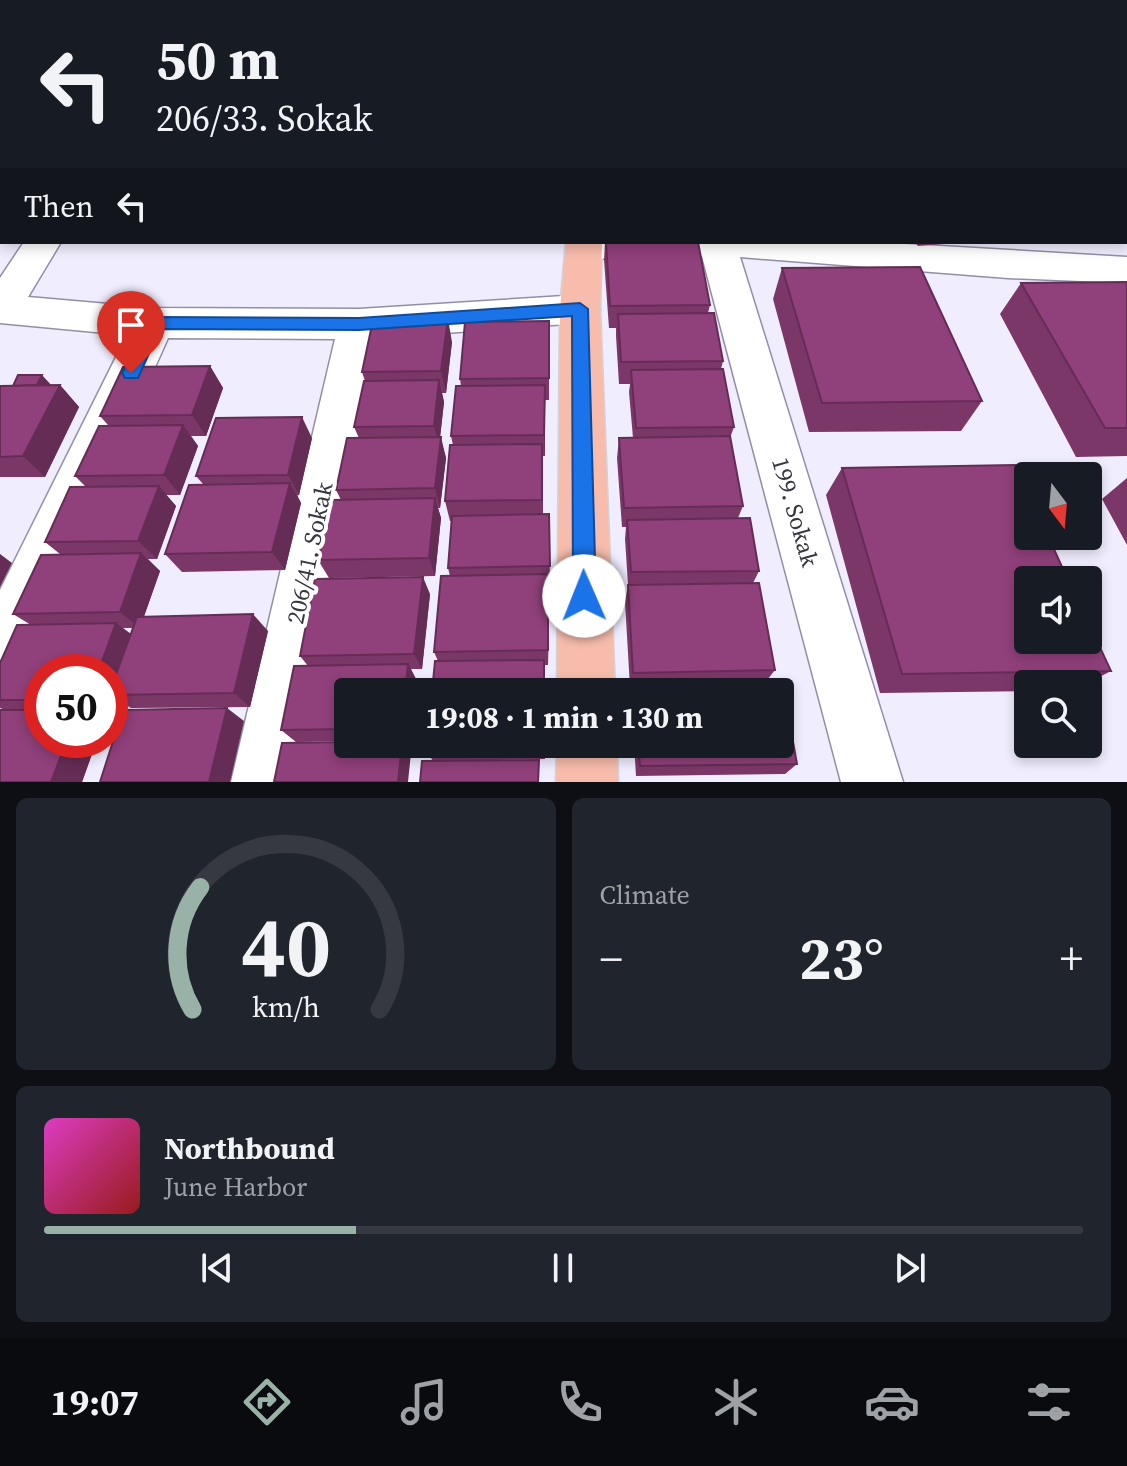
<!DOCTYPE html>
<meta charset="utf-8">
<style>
:root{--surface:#171b24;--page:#20242c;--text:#f1f3f6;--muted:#9ea1a6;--line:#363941;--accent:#99b2a7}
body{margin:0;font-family:"Source Serif 4",serif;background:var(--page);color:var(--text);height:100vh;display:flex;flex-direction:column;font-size:30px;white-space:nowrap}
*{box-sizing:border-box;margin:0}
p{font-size:26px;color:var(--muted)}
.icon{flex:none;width:44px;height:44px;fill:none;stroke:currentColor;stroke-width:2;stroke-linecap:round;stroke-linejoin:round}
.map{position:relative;height:782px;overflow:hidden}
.sheet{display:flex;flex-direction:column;gap:16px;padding:16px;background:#0d0f14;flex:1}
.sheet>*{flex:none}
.hud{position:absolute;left:0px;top:0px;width:1128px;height:244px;box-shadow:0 4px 12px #0003;background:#171b24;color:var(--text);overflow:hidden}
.needle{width:52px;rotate:164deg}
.buttons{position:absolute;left:1014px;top:462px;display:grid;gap:16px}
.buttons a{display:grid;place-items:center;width:88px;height:88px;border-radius:8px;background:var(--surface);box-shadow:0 4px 12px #0003;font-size:40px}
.speed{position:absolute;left:24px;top:654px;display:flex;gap:16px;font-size:40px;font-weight:700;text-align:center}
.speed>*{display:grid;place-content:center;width:104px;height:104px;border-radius:50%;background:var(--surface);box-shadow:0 4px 12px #0003;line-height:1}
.speed .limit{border:12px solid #d22;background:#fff;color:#111}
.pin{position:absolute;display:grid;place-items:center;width:68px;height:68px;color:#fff;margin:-82px -34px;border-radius:50% 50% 50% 0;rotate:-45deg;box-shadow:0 0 8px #0007}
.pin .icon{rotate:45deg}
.me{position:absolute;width:88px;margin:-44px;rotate:359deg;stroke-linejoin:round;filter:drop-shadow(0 0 6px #0008)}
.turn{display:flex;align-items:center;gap:28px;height:168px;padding:0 24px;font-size:36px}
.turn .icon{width:104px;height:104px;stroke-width:2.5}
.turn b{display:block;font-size:56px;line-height:68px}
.then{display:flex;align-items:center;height:76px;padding:0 24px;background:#0003;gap:16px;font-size:30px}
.big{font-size:60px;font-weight:700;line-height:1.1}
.sheet .widget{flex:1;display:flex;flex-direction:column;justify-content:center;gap:12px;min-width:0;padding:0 28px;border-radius:12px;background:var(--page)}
.sheet .dial{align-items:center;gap:0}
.dial svg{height:208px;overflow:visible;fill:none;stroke:var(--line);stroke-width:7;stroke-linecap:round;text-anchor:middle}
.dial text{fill:var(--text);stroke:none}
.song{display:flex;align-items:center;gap:24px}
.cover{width:96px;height:96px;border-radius:12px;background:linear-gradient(135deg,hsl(310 70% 55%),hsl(0 70% 35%))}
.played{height:8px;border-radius:4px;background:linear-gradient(90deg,var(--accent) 30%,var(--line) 30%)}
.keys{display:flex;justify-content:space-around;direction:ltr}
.heat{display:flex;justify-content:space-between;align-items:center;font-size:44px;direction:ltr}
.sheet .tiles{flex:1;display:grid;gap:16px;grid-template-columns:1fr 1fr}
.widget:last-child{grid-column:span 2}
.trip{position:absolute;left:334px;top:678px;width:460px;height:80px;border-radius:8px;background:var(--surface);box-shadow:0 4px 12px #0003;font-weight:700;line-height:80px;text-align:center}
.dock{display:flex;height:128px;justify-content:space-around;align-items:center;background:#090b0e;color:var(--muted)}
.dock .icon{width:56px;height:56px}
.dock .selected{color:var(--accent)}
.dock b{font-size:36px;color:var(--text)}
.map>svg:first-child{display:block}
</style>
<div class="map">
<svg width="1127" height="782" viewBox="0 0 1127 782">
<rect width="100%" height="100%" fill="#f0edfe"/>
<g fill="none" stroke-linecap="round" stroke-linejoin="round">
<g stroke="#928ea8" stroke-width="3">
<g id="minor">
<path d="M164,0H190L163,2Z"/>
<rect x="625" y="0" width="26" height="2"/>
<path d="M877,0H903L905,2H879Z"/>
<path d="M2,77V97L0,98V78Z"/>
<path d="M24,242H61L28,297L154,308L359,309L580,295L594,299L600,309L594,319L580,323L377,338L293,782H231L335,339L168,338L20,670L0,678V590L127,335L0,323V278Z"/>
<path d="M570,242H871L1127,257V283L1008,278L740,257L903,782H841L702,256L585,259L572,256L566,247Z"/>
</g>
</g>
<g stroke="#d3d3d5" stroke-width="3">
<g id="major">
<rect x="507" y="0" width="26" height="2"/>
<path d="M566,242H602L600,309L615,692H557L560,309Z"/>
<path d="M557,744H617L618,782H556Z"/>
</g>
</g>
<use href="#minor" fill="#fff" fill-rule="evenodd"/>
<use href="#major" fill="#f7bcac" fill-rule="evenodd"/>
</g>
<g fill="#7c3769" fill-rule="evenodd">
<path d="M198,0H322V2H199Z"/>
<path d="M834,0H872L835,1Z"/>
<path d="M920,0H1065L1064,2H921Z"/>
<path d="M1074,0H1127V4L1126,2H1077Z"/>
<path d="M1126,31H1127V203L1126,202Z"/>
<path d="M0,117H2V231L0,234Z"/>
<path d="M605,242L710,305L708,313L723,361L721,369L734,427L730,438L743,506L738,518L759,571L753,583L775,670L764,684L630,687L625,602L628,585L625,539L626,527H622L617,458L619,438H633L629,392L630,384H619L616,336V328H609L604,260Z"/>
<path d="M915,242H968L918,246Z"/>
<path d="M782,268L982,401L961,431L809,432L773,299Z"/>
<path d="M1127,282V456L1076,457L1000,314L1021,283Z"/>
<path d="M549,321V400H545V456H542L543,514H549L550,584H549L548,665H544L545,674L438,661L434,652L450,576L448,568L451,521H450L445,501L453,445L451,436L461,386L460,379Z"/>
<path d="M452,342L446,393H442L444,402L440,437L446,458L440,508H438L441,518L435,576L329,578L318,560L341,500L336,490L359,438L354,427L365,381L362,372Z"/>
<path d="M210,366L223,388L206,436H191L198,446L180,495H166L176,506L157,559H148L160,571L144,616L268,631L250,707L131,708L116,699L112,712H110V672H42V740H97L82,782H0L5,710L0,708V663L31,625L13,614L60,554L45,542L86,487L75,476L108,425L100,416ZM123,628H133L131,634Z"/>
<path d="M60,385L79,407L45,477H0V386Z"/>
<path d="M312,438L299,495H297L301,503L285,570L182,572L165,554L203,484L196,476Z"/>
<path d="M842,468L1111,671L1086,684H1028V691L880,693L826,495Z"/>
<path d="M1127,478V545L1102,499Z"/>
<path d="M430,594L422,669H411L416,679L348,692V741L296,742L281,730L308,666L300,656Z"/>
<path d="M783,686L797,764L785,774L636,776L634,744H780V692H634V689Z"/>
<path d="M427,744H545V759L433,761L426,750Z"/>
</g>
<g fill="#652d55">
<path d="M0,0H22L24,2H2V24L0,25Z"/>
<path d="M309,0H322V2H310Z"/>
<path d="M1002,0H1065L1064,2H989Z"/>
<path d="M1094,0H1127V4L1126,2H1093Z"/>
<path d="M2,179V231L0,234V182Z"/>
<path d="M448,319L452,342L446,393L441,371Z"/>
<path d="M210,366L223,388L206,436L192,415Z"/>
<path d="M42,375L53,387L35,389Z"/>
<path d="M439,380L444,402L439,447L434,426Z"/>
<path d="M60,385L79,407L45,477L23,456Z"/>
<path d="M545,385V456L544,435Z"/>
<path d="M302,417L312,438L299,495L288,475Z"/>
<path d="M183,425L198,446L180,495L164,475Z"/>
<path d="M441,437L446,458L440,508L435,488Z"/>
<path d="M542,444L543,465V519L542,500Z"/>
<path d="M290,483L301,503L285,570L272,552Z"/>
<path d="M159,486L176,506L157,559L138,541Z"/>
<path d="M435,498L441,518L435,576L429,558Z"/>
<path d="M141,553L160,571L140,628L120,612Z"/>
<path d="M0,554L12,563L0,587Z"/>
<path d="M548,574L549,592L548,665Z"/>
<path d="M423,577L430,594L422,669L414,654Z"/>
<path d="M253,614L268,631L250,707L234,693Z"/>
<path d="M116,623L137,639L110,695V672H98Z"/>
<path d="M408,664L416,679L414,692H405Z"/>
<path d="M110,696L116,699L112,712L110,711Z"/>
<path d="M227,708L244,721L230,782H209Z"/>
<path d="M67,740H97L82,782H51Z"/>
<path d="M402,744H404L411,753L408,782H398Z"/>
</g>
<g fill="#90407a" stroke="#652d55" stroke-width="2">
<path d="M273,0H306L305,2H239Z"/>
<rect x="346" y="0" width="109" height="2"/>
<path d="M730,0H777L778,2H730Z"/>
<path d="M785,0H832L833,2H787Z"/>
<path d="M969,0H1002L989,2H972Z"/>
<path d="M1126,31H1127V144L1126,143Z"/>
<path d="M2,122V145H0V124Z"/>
<path d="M0,162H2V179L0,182Z"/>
<path d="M606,242H698L710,305L610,306Z"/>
<path d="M920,267L982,401L822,403L782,268Z"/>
<path d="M1127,282V428H1105L1021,283Z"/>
<path d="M714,313L723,361L621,362L618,314Z"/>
<path d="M448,319L441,371L362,372L373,320Z"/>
<path d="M549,321V378L460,379L465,322Z"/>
<path d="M210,366L192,415L100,416L123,367Z"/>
<path d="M723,369L734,427L636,428L631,370Z"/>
<path d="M18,375H42L37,385L13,386Z"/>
<path d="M439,380L434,426L354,427L364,381Z"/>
<path d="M60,385L23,456L0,457V386Z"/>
<path d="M545,385L544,435L451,436L456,386Z"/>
<path d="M302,417L288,475L196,476L216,418Z"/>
<path d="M183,425L164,475L75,476L99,426Z"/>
<path d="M730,436L743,506L624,508L619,438Z"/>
<path d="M441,437L435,488L336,490L347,438Z"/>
<path d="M542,444V500L445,501L450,445Z"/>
<path d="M1015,465L1028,493V536H1048L1068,580H1028V640H1088V622L1111,671L902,674L842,468Z"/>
<path d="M290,483L272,552L165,554L189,485Z"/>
<path d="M159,486L138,541L45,542L70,487Z"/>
<path d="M435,498L429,558L318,560L331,500Z"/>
<path d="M549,514L550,566L448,568L452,516Z"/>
<path d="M750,518L759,571L631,572L627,520Z"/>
<path d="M141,553L120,612L13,614L41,555Z"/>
<path d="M548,574V650L434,652L441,576Z"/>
<path d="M423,577L414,654L300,656L315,579Z"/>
<path d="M759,583L775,670L633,673L628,585Z"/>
<path d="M253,614L234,693L110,695V691L137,617Z"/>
<path d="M116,623L98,672H42V700H0V663L17,625Z"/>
<path d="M544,660V692H432L435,661Z"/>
<path d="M408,664L405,692H348V729L281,730L294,666Z"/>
<path d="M783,686L797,764L640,766L638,744H780V692H635L634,689Z"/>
<path d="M227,708L209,782H100L123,710Z"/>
<path d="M0,710H42V740H67L51,782H0Z"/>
<path d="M348,742V744H402L398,782H274L282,743Z"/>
<path d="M427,744H544V748L426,750Z"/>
<path d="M539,760L538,782H420L422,761Z"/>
</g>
<path fill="#1a73e8" stroke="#114b97" stroke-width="2" d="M580,303L588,309L596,596L592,604L584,607L577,604L573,596L572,316L359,330L160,329L138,378H125L122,373L146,323L154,317L359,318Z"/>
<g text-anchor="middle" stroke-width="8" stroke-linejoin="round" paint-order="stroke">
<g font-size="24" fill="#383641" stroke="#fff">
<text transform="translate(795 512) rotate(74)" y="8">199. Sokak</text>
<text transform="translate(310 553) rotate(-78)" y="8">206/41. Sokak</text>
</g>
</g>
</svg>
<div class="buttons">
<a><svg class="needle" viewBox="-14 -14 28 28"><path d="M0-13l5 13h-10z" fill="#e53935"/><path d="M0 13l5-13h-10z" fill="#9ea1a6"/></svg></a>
<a><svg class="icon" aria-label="sound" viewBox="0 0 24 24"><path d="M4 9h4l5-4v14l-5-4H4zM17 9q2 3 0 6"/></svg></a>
<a><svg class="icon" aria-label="search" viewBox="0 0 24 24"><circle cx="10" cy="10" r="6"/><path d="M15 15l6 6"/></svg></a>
</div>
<div class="speed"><div class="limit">50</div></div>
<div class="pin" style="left:131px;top:373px;background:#d93025"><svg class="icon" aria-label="arrive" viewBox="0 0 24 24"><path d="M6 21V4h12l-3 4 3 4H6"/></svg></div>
<svg class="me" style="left:584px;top:596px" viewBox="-20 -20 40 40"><circle r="19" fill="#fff"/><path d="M0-13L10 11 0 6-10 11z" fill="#1a73e8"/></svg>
<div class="trip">19:08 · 1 min · 130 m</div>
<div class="hud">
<div class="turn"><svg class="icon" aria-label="left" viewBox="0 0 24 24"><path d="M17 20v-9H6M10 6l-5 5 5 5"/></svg><div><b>50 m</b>206/33. Sokak</div></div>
<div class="then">Then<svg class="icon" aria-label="left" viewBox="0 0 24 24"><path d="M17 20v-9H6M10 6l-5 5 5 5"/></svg></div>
</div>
</div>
<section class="sheet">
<div class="tiles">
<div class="widget dial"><svg viewBox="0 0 100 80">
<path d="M14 69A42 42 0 1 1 86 69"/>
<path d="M14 69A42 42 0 0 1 17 22" stroke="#99b2a7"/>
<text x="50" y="56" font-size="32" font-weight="700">40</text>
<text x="50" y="72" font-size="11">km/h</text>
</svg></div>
<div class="widget"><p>Climate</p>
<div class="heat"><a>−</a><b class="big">23°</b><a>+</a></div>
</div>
<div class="widget">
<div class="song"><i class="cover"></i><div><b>Northbound</b><p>June Harbor</p></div></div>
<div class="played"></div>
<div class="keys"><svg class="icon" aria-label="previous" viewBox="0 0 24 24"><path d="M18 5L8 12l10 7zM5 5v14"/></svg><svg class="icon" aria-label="pause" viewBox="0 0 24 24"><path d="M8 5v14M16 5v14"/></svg><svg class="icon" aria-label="next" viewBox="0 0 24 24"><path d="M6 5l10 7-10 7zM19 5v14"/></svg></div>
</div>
</div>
</section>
<nav class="dock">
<b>19:07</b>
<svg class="icon selected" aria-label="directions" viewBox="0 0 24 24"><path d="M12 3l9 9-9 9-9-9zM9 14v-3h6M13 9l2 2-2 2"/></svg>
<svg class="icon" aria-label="music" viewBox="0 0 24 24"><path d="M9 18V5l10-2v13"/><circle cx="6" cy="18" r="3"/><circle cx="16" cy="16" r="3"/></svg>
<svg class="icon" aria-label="phone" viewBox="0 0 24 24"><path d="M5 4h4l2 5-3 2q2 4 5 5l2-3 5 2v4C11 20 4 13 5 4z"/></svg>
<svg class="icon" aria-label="climate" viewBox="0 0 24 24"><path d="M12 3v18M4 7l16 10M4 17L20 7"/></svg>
<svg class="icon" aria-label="car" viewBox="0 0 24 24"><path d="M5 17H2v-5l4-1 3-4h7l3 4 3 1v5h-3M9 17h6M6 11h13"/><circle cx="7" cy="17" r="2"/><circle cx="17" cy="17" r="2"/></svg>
<svg class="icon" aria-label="filters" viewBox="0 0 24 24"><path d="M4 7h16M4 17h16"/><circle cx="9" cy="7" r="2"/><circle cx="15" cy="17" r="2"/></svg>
</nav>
